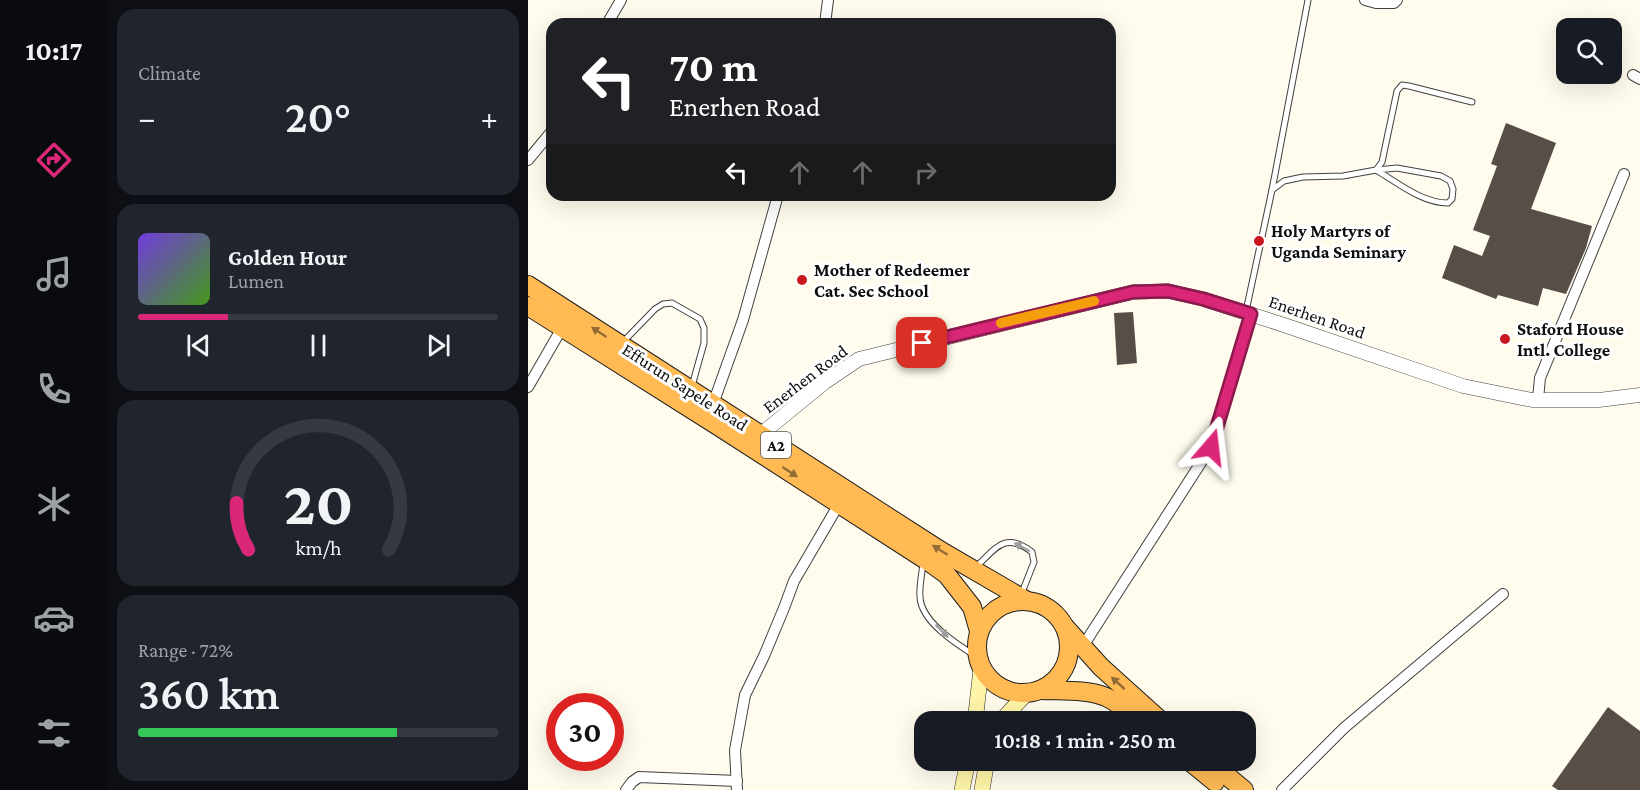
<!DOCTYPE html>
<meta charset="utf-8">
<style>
:root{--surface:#171b24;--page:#20242c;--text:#f1f3f6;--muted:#9ea1a6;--line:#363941;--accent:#db2777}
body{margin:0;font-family:"Crimson Pro",serif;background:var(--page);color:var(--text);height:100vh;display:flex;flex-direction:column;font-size:22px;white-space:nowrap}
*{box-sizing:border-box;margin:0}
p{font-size:20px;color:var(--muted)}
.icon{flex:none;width:33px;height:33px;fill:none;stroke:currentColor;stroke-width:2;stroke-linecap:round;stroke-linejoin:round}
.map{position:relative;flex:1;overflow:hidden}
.drawer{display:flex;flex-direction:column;gap:9px;padding:9px;background:#0d0f14;width:420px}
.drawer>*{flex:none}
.hud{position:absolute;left:18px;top:18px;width:570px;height:183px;border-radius:18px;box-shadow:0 6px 24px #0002;background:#202124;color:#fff;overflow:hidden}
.fabs{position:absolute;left:1028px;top:18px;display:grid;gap:12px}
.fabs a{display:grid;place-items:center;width:66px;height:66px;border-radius:12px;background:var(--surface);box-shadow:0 6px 24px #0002;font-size:30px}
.speed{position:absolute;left:18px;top:693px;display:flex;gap:12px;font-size:30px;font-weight:700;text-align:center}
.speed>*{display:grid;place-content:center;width:78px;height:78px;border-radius:50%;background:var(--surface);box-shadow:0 6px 24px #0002;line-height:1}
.speed .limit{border:9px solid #d22;background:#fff;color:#111}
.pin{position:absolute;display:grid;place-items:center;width:51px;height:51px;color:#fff;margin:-26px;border-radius:12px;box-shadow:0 3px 9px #0006}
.me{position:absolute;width:66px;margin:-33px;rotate:17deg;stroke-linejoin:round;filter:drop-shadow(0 0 4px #0008)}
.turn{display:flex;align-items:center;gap:21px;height:126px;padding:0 24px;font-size:27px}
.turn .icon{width:78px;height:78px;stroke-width:2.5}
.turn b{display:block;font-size:42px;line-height:51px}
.lanes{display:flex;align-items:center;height:57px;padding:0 24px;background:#0003;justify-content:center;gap:30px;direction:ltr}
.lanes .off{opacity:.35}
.big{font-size:45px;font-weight:600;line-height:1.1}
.drawer .tile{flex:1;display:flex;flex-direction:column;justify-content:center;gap:9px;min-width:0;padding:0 21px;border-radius:18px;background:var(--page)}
.drawer .dial{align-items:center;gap:0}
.dial svg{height:156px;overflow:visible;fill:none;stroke:var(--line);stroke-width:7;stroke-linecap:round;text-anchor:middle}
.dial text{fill:var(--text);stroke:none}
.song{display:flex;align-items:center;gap:18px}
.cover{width:72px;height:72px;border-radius:9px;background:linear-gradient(135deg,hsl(260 70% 55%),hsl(100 70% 35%))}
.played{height:6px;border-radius:3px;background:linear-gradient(90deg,var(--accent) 25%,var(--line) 25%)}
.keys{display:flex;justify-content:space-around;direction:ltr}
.heat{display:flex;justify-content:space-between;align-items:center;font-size:33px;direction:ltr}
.charge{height:9px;border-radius:4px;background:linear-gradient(90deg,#34c759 72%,var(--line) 0)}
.trip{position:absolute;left:386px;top:711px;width:342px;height:60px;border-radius:18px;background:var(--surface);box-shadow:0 6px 24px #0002;font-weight:600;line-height:60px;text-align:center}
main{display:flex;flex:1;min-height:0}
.tab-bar{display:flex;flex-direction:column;width:108px;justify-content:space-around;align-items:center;background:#090b0e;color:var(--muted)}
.tab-bar .icon{width:42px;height:42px}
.tab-bar .on{color:var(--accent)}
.tab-bar b{font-size:27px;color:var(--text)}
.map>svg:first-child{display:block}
</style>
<main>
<nav class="tab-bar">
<b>10:17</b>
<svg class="icon on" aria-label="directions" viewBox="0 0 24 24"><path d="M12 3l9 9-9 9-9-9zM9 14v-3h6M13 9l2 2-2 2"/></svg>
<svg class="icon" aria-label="music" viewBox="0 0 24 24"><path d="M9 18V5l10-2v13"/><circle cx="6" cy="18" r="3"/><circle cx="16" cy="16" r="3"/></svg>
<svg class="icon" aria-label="phone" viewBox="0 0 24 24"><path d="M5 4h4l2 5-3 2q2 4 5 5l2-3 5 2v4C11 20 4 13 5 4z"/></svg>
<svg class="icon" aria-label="climate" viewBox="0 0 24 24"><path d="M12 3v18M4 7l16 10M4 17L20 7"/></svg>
<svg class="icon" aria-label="car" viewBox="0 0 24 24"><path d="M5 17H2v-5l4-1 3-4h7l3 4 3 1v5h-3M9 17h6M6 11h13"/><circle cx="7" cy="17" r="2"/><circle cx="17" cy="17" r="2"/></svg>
<svg class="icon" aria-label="filters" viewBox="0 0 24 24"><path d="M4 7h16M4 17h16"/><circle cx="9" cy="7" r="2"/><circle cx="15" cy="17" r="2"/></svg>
</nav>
<section class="drawer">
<div class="tile"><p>Climate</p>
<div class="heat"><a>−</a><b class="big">20°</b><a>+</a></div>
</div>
<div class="tile">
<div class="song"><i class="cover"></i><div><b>Golden Hour</b><p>Lumen</p></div></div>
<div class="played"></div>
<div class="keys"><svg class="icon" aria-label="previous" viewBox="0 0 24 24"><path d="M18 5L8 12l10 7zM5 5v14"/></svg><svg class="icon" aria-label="pause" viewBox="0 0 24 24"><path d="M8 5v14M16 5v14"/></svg><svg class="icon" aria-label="next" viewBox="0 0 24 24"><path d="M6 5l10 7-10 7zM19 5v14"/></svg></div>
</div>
<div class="tile dial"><svg viewBox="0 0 100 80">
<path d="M14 69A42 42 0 1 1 86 69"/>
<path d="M14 69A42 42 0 0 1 8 45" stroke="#db2777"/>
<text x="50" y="56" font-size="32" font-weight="700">20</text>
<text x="50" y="72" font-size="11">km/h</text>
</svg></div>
<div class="tile"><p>Range · 72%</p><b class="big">360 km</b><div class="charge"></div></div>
</section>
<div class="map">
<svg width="1112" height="790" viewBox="0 0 1112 790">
<rect width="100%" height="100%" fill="#fffbed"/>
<g fill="#574e48">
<path d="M978,123L1028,143L1003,209L1064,226L1058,248L1038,294L1015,288L1010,306L970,295L968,299L914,278L926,245L954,256L962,236L945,230L969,166L963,164Z"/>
<path d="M605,312L609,363L589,365L586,313Z"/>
<path d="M1080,707L1112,731V790H1030L1024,786Z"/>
</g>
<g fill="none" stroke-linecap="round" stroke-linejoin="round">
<g stroke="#404040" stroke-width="7">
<g id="service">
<path d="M869,168L913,176L922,181L925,189L924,199L920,203C894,203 870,183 848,170Z"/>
<path d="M744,190L756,181L775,177L815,176L848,170L854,162L869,91L874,85L881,86L944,102"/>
<path d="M718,311L744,190L780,0"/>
<path d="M94,343L127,309L135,304L144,303L172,319L176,328V343L164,386"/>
<path d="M395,563C394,574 391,586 392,597C393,622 430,645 449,657"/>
<path d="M448,567C468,548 477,531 504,552L506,562L493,595"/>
</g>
</g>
<g stroke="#404040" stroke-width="12">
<g id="minor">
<path d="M837,0L848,3H866L869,0"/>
<path d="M79,24L93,0"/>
<path d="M297,24L300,0"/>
<path d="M1105,75L1112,79"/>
<path d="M0,160L24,131"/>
<path d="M0,387L34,328"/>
<path d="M1010,399L1012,378L1096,174"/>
<path d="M185,404L215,320L250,195"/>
<path d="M555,646L683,447L723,314"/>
<path d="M98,790L104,782L111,777L209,781"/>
<path d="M209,790L207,750L217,695L236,656L256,608L266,581L311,504"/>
<path d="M754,790L816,728L975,594"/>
</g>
</g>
<g stroke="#404040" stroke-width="15">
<path id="tertiary" d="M232,435L297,382L331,359L605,292L640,291L675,299L756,325L935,386L1004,400H1071L1112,395"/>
</g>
<g stroke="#2f2f2f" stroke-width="16">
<g id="secondary">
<path d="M447,722L453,669"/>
<path d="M472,722L498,694"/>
<path d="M434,790L440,760"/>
<path d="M454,790L459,760"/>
</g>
</g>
<g stroke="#1e1e1e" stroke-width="20">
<g id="trunk">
<path d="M0,285L413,551L499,601"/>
<path d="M0,306L190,426L401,562L419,575L444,607L451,631"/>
<circle cx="495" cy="647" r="46"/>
<path d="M537,627L573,667L634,722"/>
<path d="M513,690C534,691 559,689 578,697C591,703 602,713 613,722"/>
<path d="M660,760L687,782"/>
<path d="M680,760L716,790"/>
</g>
</g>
<use href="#service" stroke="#fff" stroke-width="5"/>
<use href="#minor" stroke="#fff" stroke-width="10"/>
<use href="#tertiary" stroke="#fff" stroke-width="14"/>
<use href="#secondary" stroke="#fff5a8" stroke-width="15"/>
<use href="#trunk" stroke="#ffba54" stroke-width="18"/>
</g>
<defs><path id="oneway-solid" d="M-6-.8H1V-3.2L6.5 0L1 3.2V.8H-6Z" transform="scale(1.5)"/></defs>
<g fill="#926c34">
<use href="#oneway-solid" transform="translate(71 332) rotate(-147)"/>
<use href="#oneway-solid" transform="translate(262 472) rotate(33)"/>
<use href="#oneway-solid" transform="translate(412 550) rotate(-148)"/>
<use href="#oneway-solid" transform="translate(590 683) rotate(-138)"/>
</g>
<g fill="#9e9e9e">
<use href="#oneway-solid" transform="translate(494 547) rotate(-152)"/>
<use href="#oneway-solid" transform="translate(414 631) rotate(45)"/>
</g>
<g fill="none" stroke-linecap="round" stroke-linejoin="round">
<g stroke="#8e194d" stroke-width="15">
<path id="route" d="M394,343L605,292L640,291L675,299L723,314L683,447"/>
</g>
<use href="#route" stroke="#db2777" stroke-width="10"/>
<path stroke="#f59e0b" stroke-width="10" d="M473,323L566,301"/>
</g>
<g fill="#ca1821" stroke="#fff" stroke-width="2">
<circle cx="731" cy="241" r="6"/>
<circle cx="274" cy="280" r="6"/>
<circle cx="977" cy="339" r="6"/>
</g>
<g text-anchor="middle" stroke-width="6" stroke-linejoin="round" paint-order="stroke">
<rect fill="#fff" stroke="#565656" stroke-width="1.5" x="233" y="432" width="30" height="26" rx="4.5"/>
<g font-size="16" font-weight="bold" fill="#0d0d0d">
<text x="248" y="451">A2</text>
</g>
<g font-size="18" font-weight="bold" fill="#0d0d0d" stroke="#fff" text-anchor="start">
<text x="743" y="237">Holy Martyrs of<tspan x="743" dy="21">Uganda Seminary</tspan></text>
<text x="286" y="276">Mother of Redeemer<tspan x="286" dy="21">Cat. Sec School</tspan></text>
<text x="989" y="335">Staford House<tspan x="989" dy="21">Intl. College</tspan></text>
</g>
<g font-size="18" fill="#0d0d0d" stroke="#fff">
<text transform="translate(789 317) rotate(19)" y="6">Enerhen Road</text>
<text transform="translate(277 379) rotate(-37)" y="6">Enerhen Road</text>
<text transform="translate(157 387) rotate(33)" y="6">Effurun Sapele Road</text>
</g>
</g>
</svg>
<div class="fabs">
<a><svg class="icon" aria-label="search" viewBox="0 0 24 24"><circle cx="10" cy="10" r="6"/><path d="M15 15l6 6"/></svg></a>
</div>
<div class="speed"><div class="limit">30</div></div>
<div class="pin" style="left:394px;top:343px;background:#d93025"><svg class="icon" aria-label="arrive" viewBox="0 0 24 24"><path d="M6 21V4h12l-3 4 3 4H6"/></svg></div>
<svg class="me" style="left:683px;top:447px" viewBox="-20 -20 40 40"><path d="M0-17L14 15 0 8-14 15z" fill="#db2777" stroke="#fff" stroke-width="4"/></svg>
<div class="trip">10:18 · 1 min · 250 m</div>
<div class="hud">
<div class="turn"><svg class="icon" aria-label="left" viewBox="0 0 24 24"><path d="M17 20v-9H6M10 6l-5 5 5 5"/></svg><div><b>70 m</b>Enerhen Road</div></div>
<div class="lanes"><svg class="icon" aria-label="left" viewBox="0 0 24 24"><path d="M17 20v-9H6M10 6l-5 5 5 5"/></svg><svg class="icon off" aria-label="ahead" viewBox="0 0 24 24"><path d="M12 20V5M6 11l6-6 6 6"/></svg><svg class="icon off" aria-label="ahead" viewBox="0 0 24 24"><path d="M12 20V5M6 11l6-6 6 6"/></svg><svg class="icon off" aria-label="right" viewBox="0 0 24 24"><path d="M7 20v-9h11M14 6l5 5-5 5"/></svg></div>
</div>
</div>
</main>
